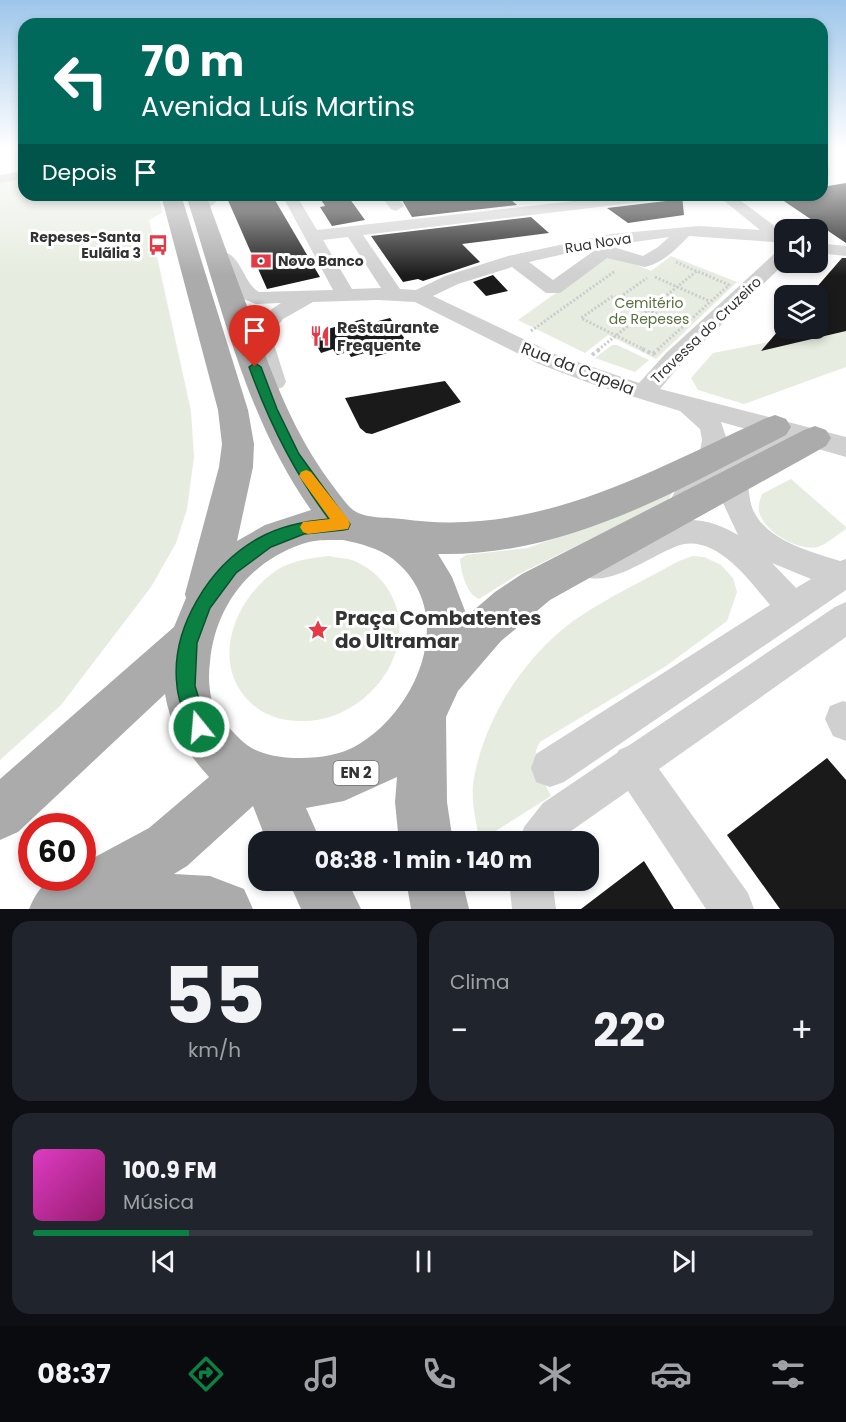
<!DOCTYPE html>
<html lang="pt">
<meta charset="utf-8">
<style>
:root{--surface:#171b24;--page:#20242c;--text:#f1f3f6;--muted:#9ea1a6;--line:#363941;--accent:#0b8043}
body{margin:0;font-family:Poppins,sans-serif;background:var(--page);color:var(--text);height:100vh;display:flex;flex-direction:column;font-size:22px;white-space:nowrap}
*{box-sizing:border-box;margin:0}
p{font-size:20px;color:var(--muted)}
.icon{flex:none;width:33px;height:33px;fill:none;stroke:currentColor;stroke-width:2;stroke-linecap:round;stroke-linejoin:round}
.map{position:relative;height:909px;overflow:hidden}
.drawer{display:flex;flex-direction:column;gap:12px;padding:12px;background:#0d0f14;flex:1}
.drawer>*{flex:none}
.top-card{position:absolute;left:18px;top:18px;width:810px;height:183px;border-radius:18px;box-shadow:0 3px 9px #0003;background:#00695c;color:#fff;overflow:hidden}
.buttons{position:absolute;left:774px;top:219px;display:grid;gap:12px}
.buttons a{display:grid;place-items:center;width:54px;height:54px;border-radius:12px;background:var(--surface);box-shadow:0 3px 9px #0003;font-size:30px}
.speed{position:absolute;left:18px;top:813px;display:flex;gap:12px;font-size:30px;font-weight:700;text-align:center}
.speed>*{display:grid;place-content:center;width:78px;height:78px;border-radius:50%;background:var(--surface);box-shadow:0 3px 9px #0003;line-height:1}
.speed .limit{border:9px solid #d22;background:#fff;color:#111}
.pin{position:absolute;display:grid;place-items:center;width:51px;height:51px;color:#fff;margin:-62px -26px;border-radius:50% 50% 50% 0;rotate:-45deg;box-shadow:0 0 6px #0007}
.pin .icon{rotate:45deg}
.me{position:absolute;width:66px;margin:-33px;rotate:343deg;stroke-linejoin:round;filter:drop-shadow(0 0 4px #0008)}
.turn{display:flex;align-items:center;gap:21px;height:126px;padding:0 24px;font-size:27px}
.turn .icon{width:78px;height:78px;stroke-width:2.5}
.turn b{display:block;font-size:42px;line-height:51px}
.then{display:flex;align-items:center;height:57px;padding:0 24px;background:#0003;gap:12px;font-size:22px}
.big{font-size:45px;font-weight:700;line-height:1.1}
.drawer .card{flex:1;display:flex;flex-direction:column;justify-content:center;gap:9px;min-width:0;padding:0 21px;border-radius:18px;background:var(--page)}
.drawer .dial{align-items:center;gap:0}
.dial b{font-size:78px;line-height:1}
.song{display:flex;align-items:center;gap:18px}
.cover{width:72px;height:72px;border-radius:9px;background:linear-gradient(135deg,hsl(310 70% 55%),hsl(320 70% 35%))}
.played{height:6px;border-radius:3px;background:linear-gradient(90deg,var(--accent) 20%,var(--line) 20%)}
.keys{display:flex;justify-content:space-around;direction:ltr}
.heat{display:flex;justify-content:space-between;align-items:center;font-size:33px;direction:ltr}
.drawer .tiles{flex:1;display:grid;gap:12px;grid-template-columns:1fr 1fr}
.card:last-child{grid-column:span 2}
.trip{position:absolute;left:248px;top:831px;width:351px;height:60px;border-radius:18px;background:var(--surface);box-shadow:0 3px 9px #0003;font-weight:700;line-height:60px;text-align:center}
.tabs{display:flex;height:96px;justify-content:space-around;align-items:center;background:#090b0e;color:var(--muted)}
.tabs .icon{width:42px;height:42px}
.tabs .current{color:var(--accent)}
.tabs b{font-size:27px;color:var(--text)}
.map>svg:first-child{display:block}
</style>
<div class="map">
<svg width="846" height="909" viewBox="0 0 846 909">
<rect width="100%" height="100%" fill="#fff"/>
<g fill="#e6ecdf">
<path d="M24,179V195H159L162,213L149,220L191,411L194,457L187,509L176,543L151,587L61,705L0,760V183Z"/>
<path d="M611,254L651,271L671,256L737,282L656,359L608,335L585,353L518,320Z"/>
<path d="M846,331V367L744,404L698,390L691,378L713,353L769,342L762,351Z"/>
<path d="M612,345H617L649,360L635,372L595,358Z"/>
<path d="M791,479L846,527V529C838,534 827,544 818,547C799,551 769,534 761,517C757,510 759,502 762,494Z"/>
<path d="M674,489L668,501L517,575L479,599C466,594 461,571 460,559L466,555L527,548L595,525Z"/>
<path d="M329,556C337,558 345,558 352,560C363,564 374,572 381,580C432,639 369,724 300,721C285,721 269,717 257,708C207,670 232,600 277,570C293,560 311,558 329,556Z"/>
<path d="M693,556L704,557L721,565L733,578L737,592L727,621L666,666L540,742C528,760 543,779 551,796L480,841C476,822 470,798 474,778C485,719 521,662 568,625C598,602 645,580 679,561Z"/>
</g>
<g fill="#1a1a1a">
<path d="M846,183V243L775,195H822V187Z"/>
<path d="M244,195H272L320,277L267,289L227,198Z"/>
<path d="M318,195H347L365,220L332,226L320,207L325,206Z"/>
<path d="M399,195H505L517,205L412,217Z"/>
<path d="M675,195H682L684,215L628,223L607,208L666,201Z"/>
<path d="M531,217L549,233L462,244L480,262L423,281L418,279L403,282L371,236Z"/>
<path d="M842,258H846V331L761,351L784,324V328H818V296H809Z"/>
<path d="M493,275L508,291L486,296L473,282Z"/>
<path d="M390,318L410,346L371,358L368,352L351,357L348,352L337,355L333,349L321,353L310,334L363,319L367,324Z"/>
<path d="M445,381L461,402L372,434L366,433L360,428L345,398Z"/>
<path d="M827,758L846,780V909H780L727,835Z"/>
<path d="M644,861L674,909H581Z"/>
</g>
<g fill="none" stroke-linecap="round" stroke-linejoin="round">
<g stroke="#cdcdcd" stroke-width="3" stroke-dasharray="2 2" stroke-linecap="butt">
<path d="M676,262L696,271"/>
<path d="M655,277L709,301"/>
<path d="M620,297L647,278"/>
<path d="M531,331L615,271"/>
<path d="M598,350L648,310L680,325"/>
<path d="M645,350L581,318L613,296L648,310L697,271L729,285L657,350"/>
</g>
<g stroke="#cdcdcd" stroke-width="4" stroke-dasharray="3 3" stroke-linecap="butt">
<path d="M642,349L653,354L659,349"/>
<path d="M592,355L600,349"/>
</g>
<g fill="#d0d0d0" fill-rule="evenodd">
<path d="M822,163L829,167V176L822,180Z"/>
<path d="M24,171V179L0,183V175Z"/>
<path d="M208,195H224L205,211H195L192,208Z"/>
<path d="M282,195H296L317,230L627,195H673L666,199L363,235L400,289L416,290L445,276L508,256L611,234L699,226L760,230L717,195H733L784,233L786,262L682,363L660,389L846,437V457L794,442L792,446L741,472L744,473C750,485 748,498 753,510C767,541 811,552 840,561L846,559V590L564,782L550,787L536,782L531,768L536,754L770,605C750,581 719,538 684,544C669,547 638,567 621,573C607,578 596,581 581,576L577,566L581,556L616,548L678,521L669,518L665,510L682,478L708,465L703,464L699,457L702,440L700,429L680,411L592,384L539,364L415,302L378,300L313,302L283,319L274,331L273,341L286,382L283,387L275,390L267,387C247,354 246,323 281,303L256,304L243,299L232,287L224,267L209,256L212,252C241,245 241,282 259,292L333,290ZM689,236L774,242V254L666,353L639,383L555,354L433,296L458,284L512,267L546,293H560L607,258L645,267C663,263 676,249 689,236ZM348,237L381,288L352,289L323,240ZM669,237L658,247L643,256L610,246L604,247L595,250L553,280L529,262L586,249ZM721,422L768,435L725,457L727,440ZM722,482L723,503L738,535C721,525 705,519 685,520L689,518L701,493ZM772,563L811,579L796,588Z"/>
<path d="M380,195H395L404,206L396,211L391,209Z"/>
<path d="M818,243L846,246V256L818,253Z"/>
<path d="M846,602V637L659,769L748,893L754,909H706L628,791L571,831L564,842H519L524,827L543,803L617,753L619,750L628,746L835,607Z"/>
<path d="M843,701L846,702V741L833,736L825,719L830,706Z"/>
<path d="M509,880H552L556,909H512Z"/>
</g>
<g fill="#ababab" fill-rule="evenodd">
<path d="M161,195H181L248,410L254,444L253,467L237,541L265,525L311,510C246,419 220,301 186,195H206C222,239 238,283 255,327C275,383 295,434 330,482C337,491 345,503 353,510C366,519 387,517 402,519C535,538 647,473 764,419L775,415L786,419L791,427L786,435C676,491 565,557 438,554L452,577L467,616L495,592L522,574L804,430L815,426L826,430L831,438L826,446L550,600L501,641L458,691L446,717L447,802L453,842H399L395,802L397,777L344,801L306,808L321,842H267L253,806L187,866L174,874L210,876L244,889L253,909H29C42,879 51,878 82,878V864L149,828L209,777C187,753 170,726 165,694L18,832L0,840V779L174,627L186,598L185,594L219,467L222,444L218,410ZM343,540C361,544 379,548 393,559C461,613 416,715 352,748C334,757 313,758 294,758C275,757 253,753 240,739C231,730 219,718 214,707C209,694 208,676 210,662C215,607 249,562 302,544C315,539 330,540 343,540Z"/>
<path d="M288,880H347L361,909H301Z"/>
<path d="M406,880H462L469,909H411Z"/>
</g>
</g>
<linearGradient id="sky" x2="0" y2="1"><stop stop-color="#9ec6ea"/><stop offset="0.54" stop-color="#fff"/><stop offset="1" stop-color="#fff" stop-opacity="0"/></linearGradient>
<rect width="846" height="276" fill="url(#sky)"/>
<path fill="#0b8043" stroke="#07532c" stroke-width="1.5" d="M255,363L261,367L277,409L299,454L350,524L348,529L343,530L304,534L271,547L236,573L210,608L197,643L195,686L208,727L206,734L199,737L192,734C186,720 178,701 177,686C170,628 210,565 259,538C280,526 306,521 329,519C293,472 269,422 249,367Z"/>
<path fill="#f59e0b" d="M306,470L311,472L348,519L350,524L348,529L308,534L303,532L300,527L303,522L330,519L299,476L301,472Z"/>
<defs>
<g id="bus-bare" transform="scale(1.62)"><path d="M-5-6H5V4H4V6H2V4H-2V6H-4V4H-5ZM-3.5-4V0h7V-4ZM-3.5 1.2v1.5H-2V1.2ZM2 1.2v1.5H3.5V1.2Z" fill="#e63946" stroke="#fff" stroke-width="2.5" paint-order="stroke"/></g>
<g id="bank-bare" transform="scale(1.62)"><path d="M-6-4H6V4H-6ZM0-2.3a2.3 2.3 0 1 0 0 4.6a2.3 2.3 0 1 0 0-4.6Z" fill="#e63946" stroke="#fff" stroke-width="2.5" paint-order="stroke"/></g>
<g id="restaurant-bare" transform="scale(1.62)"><path d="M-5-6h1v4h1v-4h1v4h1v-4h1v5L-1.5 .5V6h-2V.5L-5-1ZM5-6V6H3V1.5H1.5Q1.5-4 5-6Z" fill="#e63946" stroke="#fff" stroke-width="2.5" paint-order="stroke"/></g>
<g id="sight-bare" transform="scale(1.62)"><path d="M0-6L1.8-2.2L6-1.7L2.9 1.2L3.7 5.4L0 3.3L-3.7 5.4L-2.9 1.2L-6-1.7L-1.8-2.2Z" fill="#e63946" stroke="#fff" stroke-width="2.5" paint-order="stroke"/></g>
</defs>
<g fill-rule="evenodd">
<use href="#bus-bare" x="158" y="245"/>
<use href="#bank-bare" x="261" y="261"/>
<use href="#restaurant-bare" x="320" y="336"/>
<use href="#sight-bare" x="318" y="630"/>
</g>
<g text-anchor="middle" stroke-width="6" stroke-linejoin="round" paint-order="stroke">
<g font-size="14" font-weight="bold" fill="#333" stroke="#fff" text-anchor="end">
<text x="141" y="242">Repeses-Santa<tspan x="141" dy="16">Eulãlia 3</tspan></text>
<text x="278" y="266" text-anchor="start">Novo Banco</text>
</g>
<g font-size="14" fill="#333" stroke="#fff">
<text transform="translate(598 243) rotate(-9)" y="5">Rua Nova</text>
<text transform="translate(706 330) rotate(-44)" y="5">Travessa do Cruzeiro</text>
</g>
<g font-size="14" fill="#56703f" stroke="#fff">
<text x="649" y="308">Cemitério<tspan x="649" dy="16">de Repeses</tspan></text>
</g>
<rect fill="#fff" stroke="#707070" stroke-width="1.5" x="333.5" y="761" width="45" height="24" rx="4.5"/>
<g font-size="15" font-weight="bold" fill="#333">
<text x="356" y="778">EN 2</text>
</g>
<g font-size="16" font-weight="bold" fill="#333" stroke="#fff" text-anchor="start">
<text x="337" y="333">Restaurante<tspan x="337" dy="18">Frequente</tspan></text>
</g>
<g font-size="16" fill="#333" stroke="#fff">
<text transform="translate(578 368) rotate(21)" y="6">Rua da Capela</text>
</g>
<g font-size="20" font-weight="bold" fill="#333" stroke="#fff" text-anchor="start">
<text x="335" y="625">Praça Combatentes<tspan x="335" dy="23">do Ultramar</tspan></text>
</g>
</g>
</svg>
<div class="buttons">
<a><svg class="icon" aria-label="sound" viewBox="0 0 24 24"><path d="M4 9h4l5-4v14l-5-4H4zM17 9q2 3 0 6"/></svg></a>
<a><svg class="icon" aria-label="layers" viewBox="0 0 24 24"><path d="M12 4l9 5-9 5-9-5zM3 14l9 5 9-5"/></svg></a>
</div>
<div class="speed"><div class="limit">60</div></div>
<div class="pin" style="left:255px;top:367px;background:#d93025"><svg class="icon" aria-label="arrive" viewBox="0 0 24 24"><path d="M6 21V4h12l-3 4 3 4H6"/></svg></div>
<svg class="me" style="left:199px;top:727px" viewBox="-20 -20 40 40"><circle r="17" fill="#0b8043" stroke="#fff" stroke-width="3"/><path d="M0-11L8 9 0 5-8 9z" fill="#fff"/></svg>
<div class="trip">08:38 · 1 min · 140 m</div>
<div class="top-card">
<div class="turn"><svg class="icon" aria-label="left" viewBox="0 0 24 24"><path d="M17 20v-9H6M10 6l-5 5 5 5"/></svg><div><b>70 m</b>Avenida Luís Martins</div></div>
<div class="then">Depois<svg class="icon" aria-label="arrive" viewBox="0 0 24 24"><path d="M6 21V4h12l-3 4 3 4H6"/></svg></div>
</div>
</div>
<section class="drawer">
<div class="tiles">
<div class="card dial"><b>55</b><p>km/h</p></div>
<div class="card"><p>Clima</p>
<div class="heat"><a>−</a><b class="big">22°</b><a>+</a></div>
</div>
<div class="card">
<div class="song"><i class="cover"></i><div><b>100.9 FM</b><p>Música</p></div></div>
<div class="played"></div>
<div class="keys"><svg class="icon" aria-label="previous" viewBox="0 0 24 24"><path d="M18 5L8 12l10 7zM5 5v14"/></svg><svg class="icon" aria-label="pause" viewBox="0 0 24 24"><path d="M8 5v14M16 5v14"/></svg><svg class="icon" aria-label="next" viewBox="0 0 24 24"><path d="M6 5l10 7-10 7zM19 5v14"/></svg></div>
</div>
</div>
</section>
<nav class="tabs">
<b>08:37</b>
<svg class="icon current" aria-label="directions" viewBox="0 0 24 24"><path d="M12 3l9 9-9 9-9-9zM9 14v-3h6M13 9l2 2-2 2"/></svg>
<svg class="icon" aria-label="music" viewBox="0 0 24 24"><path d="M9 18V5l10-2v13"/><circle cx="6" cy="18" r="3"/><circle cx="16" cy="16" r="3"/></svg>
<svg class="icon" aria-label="phone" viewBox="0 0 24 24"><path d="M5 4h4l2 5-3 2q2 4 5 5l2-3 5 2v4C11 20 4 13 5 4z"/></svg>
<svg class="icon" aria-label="climate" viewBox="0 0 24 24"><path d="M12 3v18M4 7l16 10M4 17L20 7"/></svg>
<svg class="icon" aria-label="car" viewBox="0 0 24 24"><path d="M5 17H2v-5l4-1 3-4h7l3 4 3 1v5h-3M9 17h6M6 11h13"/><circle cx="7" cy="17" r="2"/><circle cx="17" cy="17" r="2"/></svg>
<svg class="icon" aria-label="filters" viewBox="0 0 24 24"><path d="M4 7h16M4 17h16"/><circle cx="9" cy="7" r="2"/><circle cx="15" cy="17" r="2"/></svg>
</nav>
